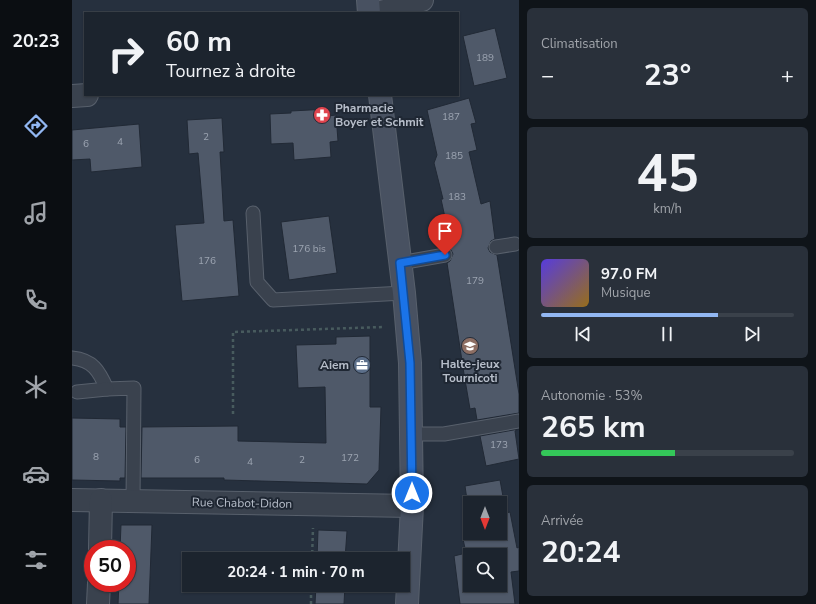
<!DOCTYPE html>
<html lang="fr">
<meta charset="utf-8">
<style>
:root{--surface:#1c242e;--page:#29303a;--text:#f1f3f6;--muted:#a0a4aa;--line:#3a414a;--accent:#92b7f2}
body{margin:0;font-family:"Nunito Sans",sans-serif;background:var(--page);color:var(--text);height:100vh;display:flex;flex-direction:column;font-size:15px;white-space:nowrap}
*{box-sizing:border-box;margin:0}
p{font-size:13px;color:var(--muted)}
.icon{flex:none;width:22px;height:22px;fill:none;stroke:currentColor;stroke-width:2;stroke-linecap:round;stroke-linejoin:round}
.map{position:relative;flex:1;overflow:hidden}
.panel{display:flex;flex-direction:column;gap:8px;padding:8px;background:#0f1419;width:297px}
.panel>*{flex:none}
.top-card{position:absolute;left:12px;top:12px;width:375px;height:84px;border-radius:0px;box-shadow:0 1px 3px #0004,0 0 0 1px var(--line);background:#1c242e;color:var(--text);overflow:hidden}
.needle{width:26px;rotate:180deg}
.fabs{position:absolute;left:391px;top:496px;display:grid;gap:8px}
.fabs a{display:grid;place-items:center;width:44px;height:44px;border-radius:0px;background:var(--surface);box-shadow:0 1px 3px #0004,0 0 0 1px var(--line);font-size:20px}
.speed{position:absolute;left:12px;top:540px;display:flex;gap:8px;font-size:20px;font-weight:700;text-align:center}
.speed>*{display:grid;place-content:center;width:52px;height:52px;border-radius:50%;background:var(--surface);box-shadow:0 1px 3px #0004,0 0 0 1px var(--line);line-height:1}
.speed .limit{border:6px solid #d22;background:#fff;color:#111}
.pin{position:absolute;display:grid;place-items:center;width:34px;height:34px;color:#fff;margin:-41px -17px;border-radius:50% 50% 50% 0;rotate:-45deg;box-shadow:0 0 4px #0007}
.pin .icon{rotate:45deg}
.me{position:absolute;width:44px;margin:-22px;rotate:0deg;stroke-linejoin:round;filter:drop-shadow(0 0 3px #0008)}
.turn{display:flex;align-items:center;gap:14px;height:84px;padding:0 16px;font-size:18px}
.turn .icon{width:52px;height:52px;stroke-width:2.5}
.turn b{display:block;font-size:28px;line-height:34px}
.big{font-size:30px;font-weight:700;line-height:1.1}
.panel .widget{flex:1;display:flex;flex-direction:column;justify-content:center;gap:6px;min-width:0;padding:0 14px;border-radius:6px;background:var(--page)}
.panel .dial{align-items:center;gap:0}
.dial b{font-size:52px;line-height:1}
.song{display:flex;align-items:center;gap:12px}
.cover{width:48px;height:48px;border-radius:6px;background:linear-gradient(135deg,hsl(250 70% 55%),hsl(40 70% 35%))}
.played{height:4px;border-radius:2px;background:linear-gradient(90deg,var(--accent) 70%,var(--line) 70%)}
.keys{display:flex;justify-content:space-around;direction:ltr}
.heat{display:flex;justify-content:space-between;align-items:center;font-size:22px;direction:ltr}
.charge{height:6px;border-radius:3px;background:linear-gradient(90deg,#34c759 53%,var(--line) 0)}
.trip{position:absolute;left:110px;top:552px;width:228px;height:40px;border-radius:0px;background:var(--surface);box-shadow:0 1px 3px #0004,0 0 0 1px var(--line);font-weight:700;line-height:40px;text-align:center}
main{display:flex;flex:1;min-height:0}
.tab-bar{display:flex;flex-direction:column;width:72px;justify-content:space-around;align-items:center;background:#0b0e12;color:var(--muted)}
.tab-bar .icon{width:28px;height:28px}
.tab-bar .active{color:var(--accent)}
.tab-bar b{font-size:18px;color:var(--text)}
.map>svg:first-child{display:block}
</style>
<main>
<nav class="tab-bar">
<b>20:23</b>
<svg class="icon active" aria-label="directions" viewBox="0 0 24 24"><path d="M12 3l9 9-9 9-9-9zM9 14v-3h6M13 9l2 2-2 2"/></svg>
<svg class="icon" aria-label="music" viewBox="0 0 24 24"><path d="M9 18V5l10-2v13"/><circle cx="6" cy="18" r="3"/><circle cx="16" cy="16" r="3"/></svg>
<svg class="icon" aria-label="phone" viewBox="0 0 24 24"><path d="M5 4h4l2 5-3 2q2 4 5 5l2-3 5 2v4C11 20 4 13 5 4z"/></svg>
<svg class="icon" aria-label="climate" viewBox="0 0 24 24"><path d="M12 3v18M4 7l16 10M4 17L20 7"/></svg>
<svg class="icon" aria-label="car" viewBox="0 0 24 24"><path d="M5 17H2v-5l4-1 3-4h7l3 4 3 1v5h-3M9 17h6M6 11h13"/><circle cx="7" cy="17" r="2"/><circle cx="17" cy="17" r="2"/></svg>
<svg class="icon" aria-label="filters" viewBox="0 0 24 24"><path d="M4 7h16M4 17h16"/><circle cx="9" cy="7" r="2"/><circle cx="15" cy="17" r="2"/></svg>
</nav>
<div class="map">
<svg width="447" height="604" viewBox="0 0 447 604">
<rect width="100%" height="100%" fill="#26303e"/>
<g fill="#4f5969" stroke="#212935" fill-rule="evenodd">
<path d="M423,28L435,78L402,86L391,36Z"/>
<path d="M397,98L404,123L399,124L405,150L397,152L409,204L418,201L423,239L419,241L416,248L418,252L425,255L447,394V413L405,420L403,408L398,409L392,374L375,263L378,261L381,254L379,250L372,247L379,245L369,199H371L362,163L365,155L355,110Z"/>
<path d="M256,109V116L264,115L266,141L258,142L259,157L222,160L221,143L199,144L198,114L219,113V111Z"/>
<path d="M150,118L152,152H148L152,221L161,220L167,296L110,301L103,225L132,223L126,153L117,154L115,120Z"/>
<path d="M67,124L70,167L19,172L18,159L0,160V130Z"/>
<path d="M257,216L265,273L217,280L209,222Z"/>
<path d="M298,336V407H309L307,470L295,484L152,480V478H69L70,427L166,426V441L254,443L253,387L226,388L224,345L264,344V337Z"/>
<path d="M0,418L48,419V427H54L53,478H48V481L0,480Z"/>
<path d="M447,429L443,431L447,459L414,466L408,436Z"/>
<path d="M428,480L434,513L438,512L445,548L447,547V571L439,572L443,604H388L382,556L394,553L391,539L395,538L391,515H394L392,501L395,500L393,486ZM398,503H428V533H398ZM398,555H428V585H398Z"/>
<path d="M49,525H80L77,604H46L47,583H55V549H48Z"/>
<path d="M246,530L275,531L273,559H245Z"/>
<path d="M244,585H273L272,604H243Z"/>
</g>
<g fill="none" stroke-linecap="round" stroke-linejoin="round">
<g stroke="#58606c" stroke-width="15">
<g id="service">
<path d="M181,213L185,282L201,300L332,293"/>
<path d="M424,247L443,244"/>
<path d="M328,263L373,255"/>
<path d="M0,358C21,360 27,371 35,389L62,388L61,501"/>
<path d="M5,392L35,389"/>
<path d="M339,434H372L447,421"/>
</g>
</g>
<g stroke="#58606c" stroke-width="24">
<g id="minor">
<path d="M306,13L350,0"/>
<path d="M0,96L15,95"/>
<path d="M0,500L340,506"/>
<path d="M28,549L29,500"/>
<path d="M26,604L27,583"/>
</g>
</g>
<g stroke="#58606c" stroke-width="24">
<g id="secondary">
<path d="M296,0L297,13"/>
<path d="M308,95L332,293L338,363L340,506L335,604"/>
</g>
</g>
<g stroke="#485b5e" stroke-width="2.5" stroke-dasharray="3 3" stroke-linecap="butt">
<path d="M161,414V332L311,327"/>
<path d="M240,559L241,528"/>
<path d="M239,604V585"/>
</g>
<use href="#service" stroke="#3a424e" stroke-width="13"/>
<use href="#minor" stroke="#3a424e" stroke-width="22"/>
<use href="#secondary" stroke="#485161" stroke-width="22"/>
</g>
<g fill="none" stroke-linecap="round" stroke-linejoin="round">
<g stroke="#114b97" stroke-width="10">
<path id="route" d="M340,493L338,363L328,263L373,255"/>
</g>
<use href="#route" stroke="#1a73e8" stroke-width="7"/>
</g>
<defs>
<g id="pharmacy-disc" transform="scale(0.9)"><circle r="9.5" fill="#e0444e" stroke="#1f2733"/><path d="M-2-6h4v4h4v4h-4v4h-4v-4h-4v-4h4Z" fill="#fff"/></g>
<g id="school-disc" transform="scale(0.9)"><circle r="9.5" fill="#8d6e63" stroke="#1f2733"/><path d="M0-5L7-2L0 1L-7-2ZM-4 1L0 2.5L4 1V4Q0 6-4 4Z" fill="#fff"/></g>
<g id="office-disc" transform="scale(0.9)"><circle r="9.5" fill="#5c6f8a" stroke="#1f2733"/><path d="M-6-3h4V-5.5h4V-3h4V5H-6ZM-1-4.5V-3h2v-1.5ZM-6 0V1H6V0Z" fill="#fff"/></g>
</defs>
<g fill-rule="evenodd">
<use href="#pharmacy-disc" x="250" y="115"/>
<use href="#school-disc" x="398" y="346"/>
<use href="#office-disc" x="290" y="365"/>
</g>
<g text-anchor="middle" stroke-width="4" stroke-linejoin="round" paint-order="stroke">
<g font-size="10" fill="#9ca4b1">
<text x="413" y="61">189</text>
<text x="379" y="120">187</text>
<text x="134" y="140">2</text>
<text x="48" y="145">4</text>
<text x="14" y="147">6</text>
<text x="382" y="159">185</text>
<text x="385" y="200">183</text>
<text x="237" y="252">176 bis</text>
<text x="135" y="264">176</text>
<text x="403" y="284">179</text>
<text x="427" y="448">173</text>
<text x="24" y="460">8</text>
<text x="278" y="461">172</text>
<text x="125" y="463">6</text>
<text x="230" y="463">2</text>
<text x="178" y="465">4</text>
</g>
<g font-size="12" font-weight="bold" fill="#b6bdc9" stroke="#1f2733" text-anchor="start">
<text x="263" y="112">Pharmacie<tspan x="263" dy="14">Boyer et Schmit</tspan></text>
<text x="398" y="368" text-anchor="middle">Halte-jeux<tspan x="398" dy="14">Tournicoti</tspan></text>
<text x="277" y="369" text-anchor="end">Aiem</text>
</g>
<g font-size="12" fill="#b6bdc9" stroke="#1f2733">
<text transform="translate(170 503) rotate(1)" y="4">Rue Chabot-Didon</text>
</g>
</g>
</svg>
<div class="fabs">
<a><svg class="needle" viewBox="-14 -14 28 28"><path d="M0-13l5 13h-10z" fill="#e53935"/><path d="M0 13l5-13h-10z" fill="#a0a4aa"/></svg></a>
<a><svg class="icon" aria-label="search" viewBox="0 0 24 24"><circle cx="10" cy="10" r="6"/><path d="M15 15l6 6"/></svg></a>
</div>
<div class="speed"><div class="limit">50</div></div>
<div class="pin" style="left:373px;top:255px;background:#d93025"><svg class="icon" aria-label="arrive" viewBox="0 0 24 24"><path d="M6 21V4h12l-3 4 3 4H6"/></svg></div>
<svg class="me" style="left:340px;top:493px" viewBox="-20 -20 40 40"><circle r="17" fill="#1a73e8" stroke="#fff" stroke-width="3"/><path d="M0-11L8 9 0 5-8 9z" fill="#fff"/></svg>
<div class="trip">20:24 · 1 min · 70 m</div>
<div class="top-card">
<div class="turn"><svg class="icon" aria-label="right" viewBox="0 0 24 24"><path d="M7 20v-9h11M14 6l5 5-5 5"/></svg><div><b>60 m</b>Tournez à droite</div></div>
</div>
</div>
<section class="panel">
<div class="widget"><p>Climatisation</p>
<div class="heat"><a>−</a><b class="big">23°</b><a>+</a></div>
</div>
<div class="widget dial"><b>45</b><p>km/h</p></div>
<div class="widget">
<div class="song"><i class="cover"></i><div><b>97.0 FM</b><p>Musique</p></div></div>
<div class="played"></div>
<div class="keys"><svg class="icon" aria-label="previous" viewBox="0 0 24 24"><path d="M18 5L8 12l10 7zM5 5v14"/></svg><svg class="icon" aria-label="pause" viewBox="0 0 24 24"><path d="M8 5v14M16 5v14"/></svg><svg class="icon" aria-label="next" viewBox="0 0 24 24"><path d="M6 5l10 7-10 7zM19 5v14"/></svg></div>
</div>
<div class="widget"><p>Autonomie · 53%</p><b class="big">265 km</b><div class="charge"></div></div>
<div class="widget"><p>Arrivée</p><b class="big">20:24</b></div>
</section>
</main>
